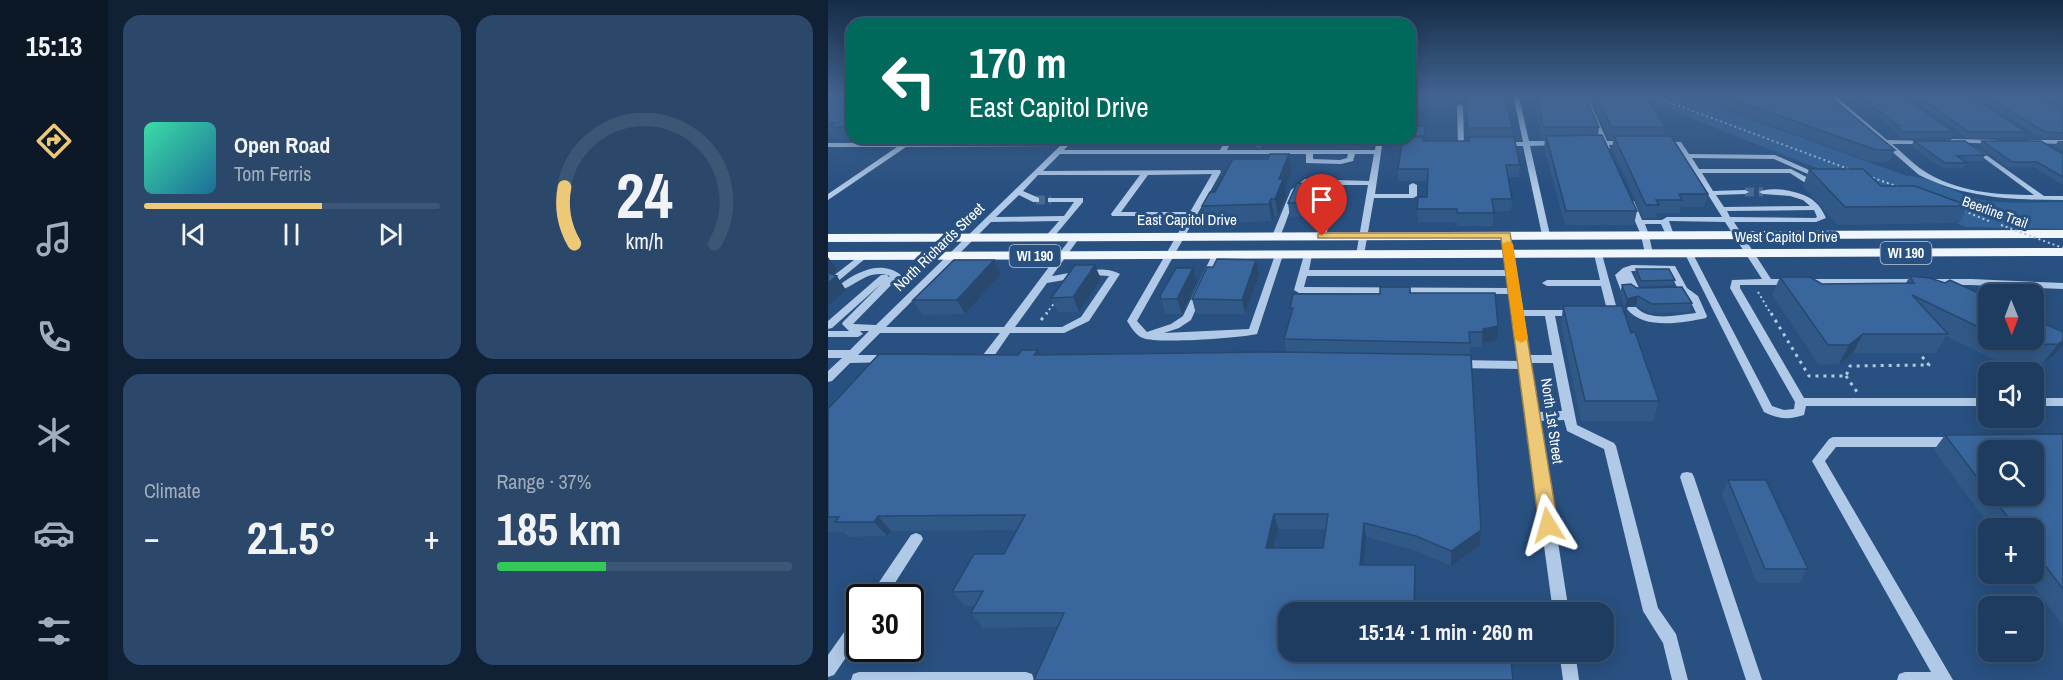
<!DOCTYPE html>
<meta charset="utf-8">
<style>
:root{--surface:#1e3c60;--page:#2b4769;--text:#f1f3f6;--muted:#a1adbd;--line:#3c5675;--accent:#edc977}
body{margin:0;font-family:"Archivo Narrow",sans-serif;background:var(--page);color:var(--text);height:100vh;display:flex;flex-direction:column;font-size:22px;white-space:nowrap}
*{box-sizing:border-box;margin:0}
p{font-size:20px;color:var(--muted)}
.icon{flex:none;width:33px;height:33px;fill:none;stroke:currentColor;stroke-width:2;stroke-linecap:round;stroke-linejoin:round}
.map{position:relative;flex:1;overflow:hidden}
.drawer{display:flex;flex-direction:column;gap:15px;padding:15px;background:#102135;width:720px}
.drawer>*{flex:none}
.top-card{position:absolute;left:18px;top:18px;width:570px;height:126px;border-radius:18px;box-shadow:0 3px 15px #0003,0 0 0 2px var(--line);background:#00695c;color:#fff;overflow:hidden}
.needle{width:39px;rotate:179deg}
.buttons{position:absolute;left:1150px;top:284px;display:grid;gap:12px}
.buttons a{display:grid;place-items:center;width:66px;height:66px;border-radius:12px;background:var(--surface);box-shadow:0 3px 15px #0003,0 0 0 2px var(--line);font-size:30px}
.speed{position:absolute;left:18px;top:584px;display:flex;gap:12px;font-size:30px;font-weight:700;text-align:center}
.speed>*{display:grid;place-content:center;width:78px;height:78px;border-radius:50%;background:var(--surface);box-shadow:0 3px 15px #0003,0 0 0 2px var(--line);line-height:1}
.speed .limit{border:3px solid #111;border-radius:9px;background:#fff;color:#111}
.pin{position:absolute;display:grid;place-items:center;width:51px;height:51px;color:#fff;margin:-62px -26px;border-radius:50% 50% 50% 0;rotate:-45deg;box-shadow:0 0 6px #0007}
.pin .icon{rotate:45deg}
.me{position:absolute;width:66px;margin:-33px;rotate:352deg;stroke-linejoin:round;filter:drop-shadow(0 0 4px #0008)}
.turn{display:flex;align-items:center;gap:21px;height:126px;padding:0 24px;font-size:27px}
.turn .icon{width:78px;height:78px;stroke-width:2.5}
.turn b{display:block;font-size:42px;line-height:51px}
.big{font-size:45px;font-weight:700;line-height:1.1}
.drawer .card{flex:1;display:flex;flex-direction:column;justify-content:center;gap:9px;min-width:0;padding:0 21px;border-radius:18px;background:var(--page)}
.drawer .dial{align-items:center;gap:0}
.dial svg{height:156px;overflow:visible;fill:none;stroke:var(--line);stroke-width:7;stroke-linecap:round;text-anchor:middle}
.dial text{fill:var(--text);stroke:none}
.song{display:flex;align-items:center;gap:18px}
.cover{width:72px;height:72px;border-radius:9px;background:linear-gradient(135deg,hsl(160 70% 55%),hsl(200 70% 35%))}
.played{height:6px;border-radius:3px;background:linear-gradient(90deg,var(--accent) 60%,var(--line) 60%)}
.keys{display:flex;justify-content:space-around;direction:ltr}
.heat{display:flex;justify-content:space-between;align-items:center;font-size:33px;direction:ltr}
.charge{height:9px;border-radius:4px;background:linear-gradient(90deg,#34c759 37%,var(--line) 0)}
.drawer .tiles{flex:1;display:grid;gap:15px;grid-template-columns:repeat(2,1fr)}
.trip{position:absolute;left:450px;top:602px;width:336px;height:60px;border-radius:18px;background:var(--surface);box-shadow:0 3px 15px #0003,0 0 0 2px var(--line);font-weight:700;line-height:60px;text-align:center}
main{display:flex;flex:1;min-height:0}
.menu{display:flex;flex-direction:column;width:108px;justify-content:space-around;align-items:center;background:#0c1826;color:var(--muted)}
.menu .icon{width:42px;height:42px}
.menu .selected{color:var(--accent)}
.menu b{font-size:27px;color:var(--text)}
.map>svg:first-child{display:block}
</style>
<main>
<nav class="menu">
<b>15:13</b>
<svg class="icon selected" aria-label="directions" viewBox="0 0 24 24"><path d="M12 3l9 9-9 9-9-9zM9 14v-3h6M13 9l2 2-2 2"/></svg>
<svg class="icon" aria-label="music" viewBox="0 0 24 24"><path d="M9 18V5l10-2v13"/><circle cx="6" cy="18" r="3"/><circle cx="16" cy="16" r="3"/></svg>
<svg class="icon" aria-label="phone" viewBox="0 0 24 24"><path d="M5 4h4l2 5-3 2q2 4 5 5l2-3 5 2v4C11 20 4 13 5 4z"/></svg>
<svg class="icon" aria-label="climate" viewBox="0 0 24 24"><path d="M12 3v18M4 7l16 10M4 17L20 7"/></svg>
<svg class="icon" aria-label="car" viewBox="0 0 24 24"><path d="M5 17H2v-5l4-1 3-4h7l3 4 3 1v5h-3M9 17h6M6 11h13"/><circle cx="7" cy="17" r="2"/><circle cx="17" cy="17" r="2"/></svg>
<svg class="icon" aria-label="filters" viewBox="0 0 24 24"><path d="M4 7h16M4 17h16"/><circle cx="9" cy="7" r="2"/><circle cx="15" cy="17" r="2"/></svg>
</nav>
<section class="drawer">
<div class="tiles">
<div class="card">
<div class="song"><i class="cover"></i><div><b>Open Road</b><p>Tom Ferris</p></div></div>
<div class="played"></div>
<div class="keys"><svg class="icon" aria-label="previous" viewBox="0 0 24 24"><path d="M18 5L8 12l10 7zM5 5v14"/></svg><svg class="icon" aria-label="pause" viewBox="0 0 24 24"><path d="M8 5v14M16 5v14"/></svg><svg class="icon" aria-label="next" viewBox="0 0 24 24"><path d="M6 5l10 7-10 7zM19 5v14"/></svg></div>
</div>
<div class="card dial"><svg viewBox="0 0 100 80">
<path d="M14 69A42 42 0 1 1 86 69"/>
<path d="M14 69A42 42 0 0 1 9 40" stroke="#edc977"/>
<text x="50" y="56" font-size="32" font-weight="700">24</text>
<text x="50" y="72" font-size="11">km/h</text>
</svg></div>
<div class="card"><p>Climate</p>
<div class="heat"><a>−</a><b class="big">21.5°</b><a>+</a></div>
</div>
<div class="card"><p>Range · 37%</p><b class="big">185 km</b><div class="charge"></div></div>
</div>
</section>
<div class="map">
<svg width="1235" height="680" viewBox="0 0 1235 680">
<rect width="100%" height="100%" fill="#285080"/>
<path fill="#336297" d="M804,95H855L1079,176C1103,176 1126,193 1150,199C1177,205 1207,202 1235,202V229L1138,227Z"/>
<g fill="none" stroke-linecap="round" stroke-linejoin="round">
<path stroke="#486a93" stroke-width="7" stroke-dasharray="7 4" stroke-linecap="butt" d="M429,147L432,140"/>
<g stroke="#486a93" stroke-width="9" stroke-dasharray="9 4.5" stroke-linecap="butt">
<path d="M917,192H935"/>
<path d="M208,200H223"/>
</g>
<g stroke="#b0c9e6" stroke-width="2" stroke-dasharray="2 3" stroke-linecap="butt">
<path d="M822,95L1026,171"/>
<path d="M1040,176L1071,187"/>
<path d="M1136,211L1163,222"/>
<path d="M930,292L943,314"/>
<path d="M218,314L227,302"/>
</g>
<g stroke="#b0c9e6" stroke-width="3" stroke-dasharray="3 5" stroke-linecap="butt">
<path d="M943,313L981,376H1018L1022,366L1101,365L1091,353"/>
<path d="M213,320L219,313"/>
<path d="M1018,376L1029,392"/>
</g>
<g fill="#b0c9e6" fill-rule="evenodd">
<path d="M685,95H731L728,97H691L701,141H731L734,143L731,145L702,146L722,235L718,238L714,235L695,146H674L671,144L674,142H695Z"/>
<path d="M753,95H759L779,141H800L803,143L802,144L781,145L782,148L779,150L777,149L774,145L762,144V142L773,141Z"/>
<path d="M999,95H1006L1059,140L1101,141V143L1099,144H1064C1075,153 1085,164 1096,171C1128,192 1169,195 1206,195L1145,150L1144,149L1147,147L1216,196H1235V200C1184,200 1137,198 1091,175Z"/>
<path d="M632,104L635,106L636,144L633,146L630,144L629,106Z"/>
<path d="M240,138H247L236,150H392L399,138H405L399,150H547L548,144L551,142H587L589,143V145L554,146L547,194H581V185L585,183L589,185V196L585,198H546L536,255L532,258L528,255L540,185H510L498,236L494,239L490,236L503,184C461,179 467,208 451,238L448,239L444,236L463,190L477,179L541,181L546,154H527L525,161L513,164L478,163V154H232L215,171L392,170L393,172L309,321L319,332L343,324L355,316L384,255L388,252L392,255L363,320L351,328L336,333L421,329L447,255L451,252L454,253L455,255L429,334C412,338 329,344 315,338C308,336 303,327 299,321L360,216H284L283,214L312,175H210L195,191L211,198V202H205L191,195L168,217L236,216L246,202H220V198H255V202L224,239H218L217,237L231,221L163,222L58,327H176L245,235L248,234L252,237L224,276C242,273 276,264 292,274L261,321L236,333H182L162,362H147L146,359L147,356L155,355L172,333H52L30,355H60L64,356L65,359L64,362L22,363L4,381L0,382V371L14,358H0V350H22L41,331H32L35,334L30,337H0V331H21L14,324L15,322L53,284L4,328L0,329V321L53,275H59L61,277L62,276C42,269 32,282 16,289L13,288L11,286L13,284C30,271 54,260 73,275L71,277L25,324L48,325L232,146L78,147L0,200V194L69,147H0V143L236,142ZM485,154H520L519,158L512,160L485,159ZM384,174L362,212H293L320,175ZM265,275L281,276L253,317L234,327H187L219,283Z"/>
<path d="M430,138H436L432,142L429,140Z"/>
<path d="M1124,139L1168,140L1171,142L1168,144L1122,142L1121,141Z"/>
<path d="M1202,140H1235V144L1200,143V141Z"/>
<path d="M833,141L853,142L861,154L947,155L999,178L995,184H979L962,173H874L885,191L917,190L921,192L917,194L888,195L896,207L982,206L975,200L962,196L935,194L931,192C943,185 977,192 987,202C992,206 995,212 998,218L988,222H906L943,279H962L967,282L962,285H912V288L976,398H1161V406H978L976,415C961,420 950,419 936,412L857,254L861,251L865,254L944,406L956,410L966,409L967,402L902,288L904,280L934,279L897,222L841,221L846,235L842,238L839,237L833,224H817L821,235L825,254L821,257L817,254L813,235L799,203L800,201H806L814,220H834L839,217H894L849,145L831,144L830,143ZM864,158L946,159L991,179L984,180L963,169H871ZM986,210L989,217L987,218L902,217L899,211Z"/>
<path d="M678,232L682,235L694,310H747L752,313L747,316H727L749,425L786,443L788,446L830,608L848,634L860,680H844L835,643L815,611L776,449L739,431L736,420L711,421L741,612H725L692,369L629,368L624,364L629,360L691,361L682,294L471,293L466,290L476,255L480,252L484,255L481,270H679L674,235ZM479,276H679L681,288L476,287ZM695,316H717L724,355H701ZM702,363H725L734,411L710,412Z"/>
<path d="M770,251L774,254L790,313L789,315L781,316L776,313L779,310L773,286H719L714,283L719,280H772L766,254Z"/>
<path d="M35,253L39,256L38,258L3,287L0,288V280Z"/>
<path d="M804,265L847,266L859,288L870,296L879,316L878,318C855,323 815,330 799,309L800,307H808C821,322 849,315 868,313L861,298L853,293L807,294L804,293L799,284L801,289L799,291H793L787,275L795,268ZM803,271H841L849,287L811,288Z"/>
<path d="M977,279H1143L1235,283V289L1143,285L974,284L972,282Z"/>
<rect x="1206" y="398" width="29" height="8"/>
<path d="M1005,437H1126L1130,439L1132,442L1130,445L1126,447H1008L997,461L1125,680H1069L1071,674L1077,672H1103L984,461L1001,439Z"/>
<path d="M859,472L864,473L866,477L934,680H918L852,477L854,473Z"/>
<path d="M88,533L93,535L95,539L58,597H41L83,535Z"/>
<path d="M32,616V637L6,675L0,677V655L26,618Z"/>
<path d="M731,651H747L751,680H735Z"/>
<path d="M31,672H198L204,674L206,680H23L25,674Z"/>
</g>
<g fill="#f0f6fd" fill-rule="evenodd">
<path d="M1235,230V238L0,242V234Z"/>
<path d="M1235,248V256L0,260V252Z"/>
</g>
<path stroke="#b0c9e6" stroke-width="2" stroke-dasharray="2 3" stroke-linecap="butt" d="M1173,225L1235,248"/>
</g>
<g fill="#315987" fill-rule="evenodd">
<path d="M24,95V138H158L157,139H6L3,134H0V97Z"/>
<path d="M582,95H677L684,128L683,137L692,165L691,177H680L684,199L683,211L665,212V226H629V222H590L589,209L599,197L600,181H570V169L582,138V126H597L596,141H641V140L636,104L631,102L627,106H582Z"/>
<path d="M707,95H757L771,127L770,136L809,211L806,225H737L716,148L717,139H714L706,100Z"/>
<path d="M765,95H818L837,127L836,136L880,194L876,207H853L851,213H829L828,218H815L784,147L786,139H781L765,102Z"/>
<path d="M860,95H1000L1067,150L1061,162H1043Z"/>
<path d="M1021,95H1074L1125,132L1122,138H1073L1064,131L1066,129Z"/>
<path d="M1078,95H1141L1198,132L1195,138H1139Z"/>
<path d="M1145,95H1209L1235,109V138H1214Z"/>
<path d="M1215,95H1235V108Z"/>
<path d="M255,138H378L374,144L257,145Z"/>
<path d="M436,138H535L533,147L437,144Z"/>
<path d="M1086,141L1157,155L1154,161H1137L1139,163L1136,168H1114L1083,146Z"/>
<path d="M1154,141L1235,154V185L1206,167H1180L1151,146Z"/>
<path d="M1230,141H1235V151L1227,146Z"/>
<path d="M981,169L1053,186L1141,206L1131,223L1009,225L975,186Z"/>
<path d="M464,170L457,188L458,196L450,216H446L444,221L379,224L374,206L387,192Z"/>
<path d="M491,198L486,216L462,217L460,203Z"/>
<path d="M166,260L173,274L137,314L94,315L85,300Z"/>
<path d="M808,269L847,280L845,285L812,286L807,273Z"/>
<path d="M431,274L417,314H368L364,299Z"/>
<path d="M1082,276L1161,298V339H1206L1235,332L1228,354L1215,363L1175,364L1118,336L1108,353H1025L1011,364L991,365L944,295L952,277L994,284L1078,283Z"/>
<path d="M273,279L251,312H230L223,298Z"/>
<path d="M369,281L354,314H337L333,299Z"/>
<path d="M794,285L864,303L861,312L822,313L808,305L797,307L792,293Z"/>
<path d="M552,287H582L583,293H667L670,326V340L654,344V347H642V355H643L653,530L652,545L623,566L589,551L538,537L535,565H587V607L690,606V612H460V651H692L691,657H683L685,680H206L230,627L155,628L143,613L147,606H137L124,592L146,554H176L189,530L63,531L59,536L21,537L16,532H0V409L51,354L190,355L194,350H210L212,355L459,352L456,339L463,315L462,308L465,294H552ZM450,529H498L495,548H446Z"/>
<path d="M735,306L803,333L831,401L825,421H753L733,325Z"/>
<path d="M1235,434V626L1196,573H1206V528H1163L1106,450L1117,435ZM1161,450L1206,495H1161Z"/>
<path d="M900,480L980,569L971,583H929L894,495Z"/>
</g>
<g fill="#28486e">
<path d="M627,95H631V102L627,106Z"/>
<path d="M373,138H378L374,144Z"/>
<path d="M461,154L464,170L457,188L458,196L450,216L447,199L451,179Z"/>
<path d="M490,185L491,198L486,216L484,203Z"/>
<path d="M443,199L446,216L444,221L441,204Z"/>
<path d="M0,257L9,270L3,276H9L18,290L0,306Z"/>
<path d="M166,260L173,274L137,314L129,300Z"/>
<path d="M428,260L431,274L417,314L414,300Z"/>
<path d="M267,265L273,279L251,312L245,297Z"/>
<path d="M365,268L369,281L354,314L349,299Z"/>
<path d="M810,296L808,305L797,307L799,299Z"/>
<path d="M670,326V340L654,344L655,329Z"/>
<path d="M1035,334L1025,353L1011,364L1021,345Z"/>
<path d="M1235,341V345L1228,354L1215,363L1230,344Z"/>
<path d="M210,350L217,364L206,355Z"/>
<path d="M446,514L450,529L442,563L438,548Z"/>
<path d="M50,516L63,531L59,536L46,522Z"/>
<path d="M536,523L538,537L534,580L532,565Z"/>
<path d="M653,530L652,545L623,566V551Z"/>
<path d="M587,565L588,579L587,612Z"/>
</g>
<g fill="#39679d" stroke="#28486e" stroke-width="1.5" fill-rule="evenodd">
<path d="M3,95H24V127H0L7,123H0V97Z"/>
<path d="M637,95H677L684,128H640Z"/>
<path d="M709,95H757L771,127H715Z"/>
<path d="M768,95H818L837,127H783Z"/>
<path d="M893,95H1000L1067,150H1048Z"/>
<path d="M1029,95H1074L1125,132H1075L1067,126H1072Z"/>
<path d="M1088,95H1141L1198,132H1141Z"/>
<path d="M1155,95H1209L1235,109V133L1217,132Z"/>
<path d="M1226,95H1235V101Z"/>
<path d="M582,126H597L596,136H582Z"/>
<path d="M774,135L809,211H738L718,136Z"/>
<path d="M786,136H843L880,194H851L854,200H828L831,205H818Z"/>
<path d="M582,137H596L595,141H641V137H686L692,165H678L684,199H664L666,213H629V209H589L590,197H599L600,169H570L575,138H582Z"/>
<path d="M1086,141H1137L1157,155L1129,156L1139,163H1117Z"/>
<path d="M1154,141H1213L1235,154V177L1209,162H1184Z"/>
<path d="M442,154H461L451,179H455L447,199H443L441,204L374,206L382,192H387L405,159H440Z"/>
<path d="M981,169H1035L1053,186H1087L1141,206L1017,207Z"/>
<path d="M469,183L490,185L484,203H460Z"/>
<path d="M389,259L428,260L414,300L364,299L379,267H385Z"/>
<path d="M126,260H166L129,300H85Z"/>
<path d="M247,265H267L245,297L223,298Z"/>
<path d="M348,268H365L349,299H333L332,296Z"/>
<path d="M808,269H841L847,280L813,281Z"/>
<path d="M0,273L9,276L0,283Z"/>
<path d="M1082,276L1102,278L1117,283L1122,280L1161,298V332L1084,295L1120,334H1035L1021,345H1000L952,277H982L994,284L1086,283Z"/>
<path d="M803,284L809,288L854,287L864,303L824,304L810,296L799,299L794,285Z"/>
<path d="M552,287H582V293H667L670,326L655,329V332H641L642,343L456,339L465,308H462L465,294H552Z"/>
<path d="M735,306H794L803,333L807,332L831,401H757Z"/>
<path d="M1206,319L1235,332V341L1230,344L1189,345L1177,339H1206Z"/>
<path d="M194,350H210L206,355L453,352L643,355L653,530L623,551L588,536L536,523L532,565H587L586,607L690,606V612H460V651H682L685,680H206L236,613H143L155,591L124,592L146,554H176L197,515L50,516L46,522H7L11,517H0V409L51,354L190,355ZM446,514H500L495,548H438Z"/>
<path d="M1235,434V589L1206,551V528H1188L1163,495H1206V450H1161V493L1117,435Z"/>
<path d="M900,480H938L980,569H937Z"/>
</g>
<linearGradient id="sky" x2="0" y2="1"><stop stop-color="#162c46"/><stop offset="0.5" stop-color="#426491"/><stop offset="1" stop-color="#426491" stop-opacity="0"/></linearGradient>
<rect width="1235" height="190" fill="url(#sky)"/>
<path fill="#edc977" stroke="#9a834d" stroke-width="1.5" d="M494,233H682L730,525L727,531L720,533L714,531L711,525L673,238H490V234Z"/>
<path fill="#f59e0b" d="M680,241L685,244L700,339L693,343L687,339L674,244Z"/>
<g text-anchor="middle" stroke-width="6" stroke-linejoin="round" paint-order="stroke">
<g font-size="14" fill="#fff" stroke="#285080">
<text transform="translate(1167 212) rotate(20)" y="5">Beerline Trail</text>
</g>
<g fill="#285080" stroke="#becad9" stroke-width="1.5">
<rect x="1052.5" y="242" width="51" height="22" rx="4.5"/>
<rect x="181.5" y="245" width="51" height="22" rx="4.5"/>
</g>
<g font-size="14" font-weight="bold" fill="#fff">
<text x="1078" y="258">WI 190</text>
<text x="207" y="261">WI 190</text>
</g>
<g font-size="15" fill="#fff" stroke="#285080">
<text x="359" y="225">East Capitol Drive</text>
<text x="958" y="242">West Capitol Drive</text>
<text transform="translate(111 247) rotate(-44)" y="5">North Richards Street</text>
<text transform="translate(724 421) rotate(82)" y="5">North 1st Street</text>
</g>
</g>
</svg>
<div class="buttons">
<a><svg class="needle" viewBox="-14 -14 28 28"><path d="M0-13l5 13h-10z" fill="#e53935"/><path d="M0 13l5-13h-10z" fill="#a1adbd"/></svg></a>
<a><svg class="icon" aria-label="sound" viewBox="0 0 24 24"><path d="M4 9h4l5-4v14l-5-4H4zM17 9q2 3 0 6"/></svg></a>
<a><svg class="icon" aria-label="search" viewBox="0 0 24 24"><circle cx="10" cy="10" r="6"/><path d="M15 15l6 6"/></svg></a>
<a>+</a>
<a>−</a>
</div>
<div class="speed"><div class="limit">30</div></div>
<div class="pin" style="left:494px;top:236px;background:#d93025"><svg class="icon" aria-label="arrive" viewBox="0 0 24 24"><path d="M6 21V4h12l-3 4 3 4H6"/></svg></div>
<svg class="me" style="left:720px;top:525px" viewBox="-20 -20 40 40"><path d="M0-17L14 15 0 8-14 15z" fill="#edc977" stroke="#fff" stroke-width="4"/></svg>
<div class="trip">15:14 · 1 min · 260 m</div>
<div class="top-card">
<div class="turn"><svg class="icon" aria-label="left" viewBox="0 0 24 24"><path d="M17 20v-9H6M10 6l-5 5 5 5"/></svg><div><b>170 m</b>East Capitol Drive</div></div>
</div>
</div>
</main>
